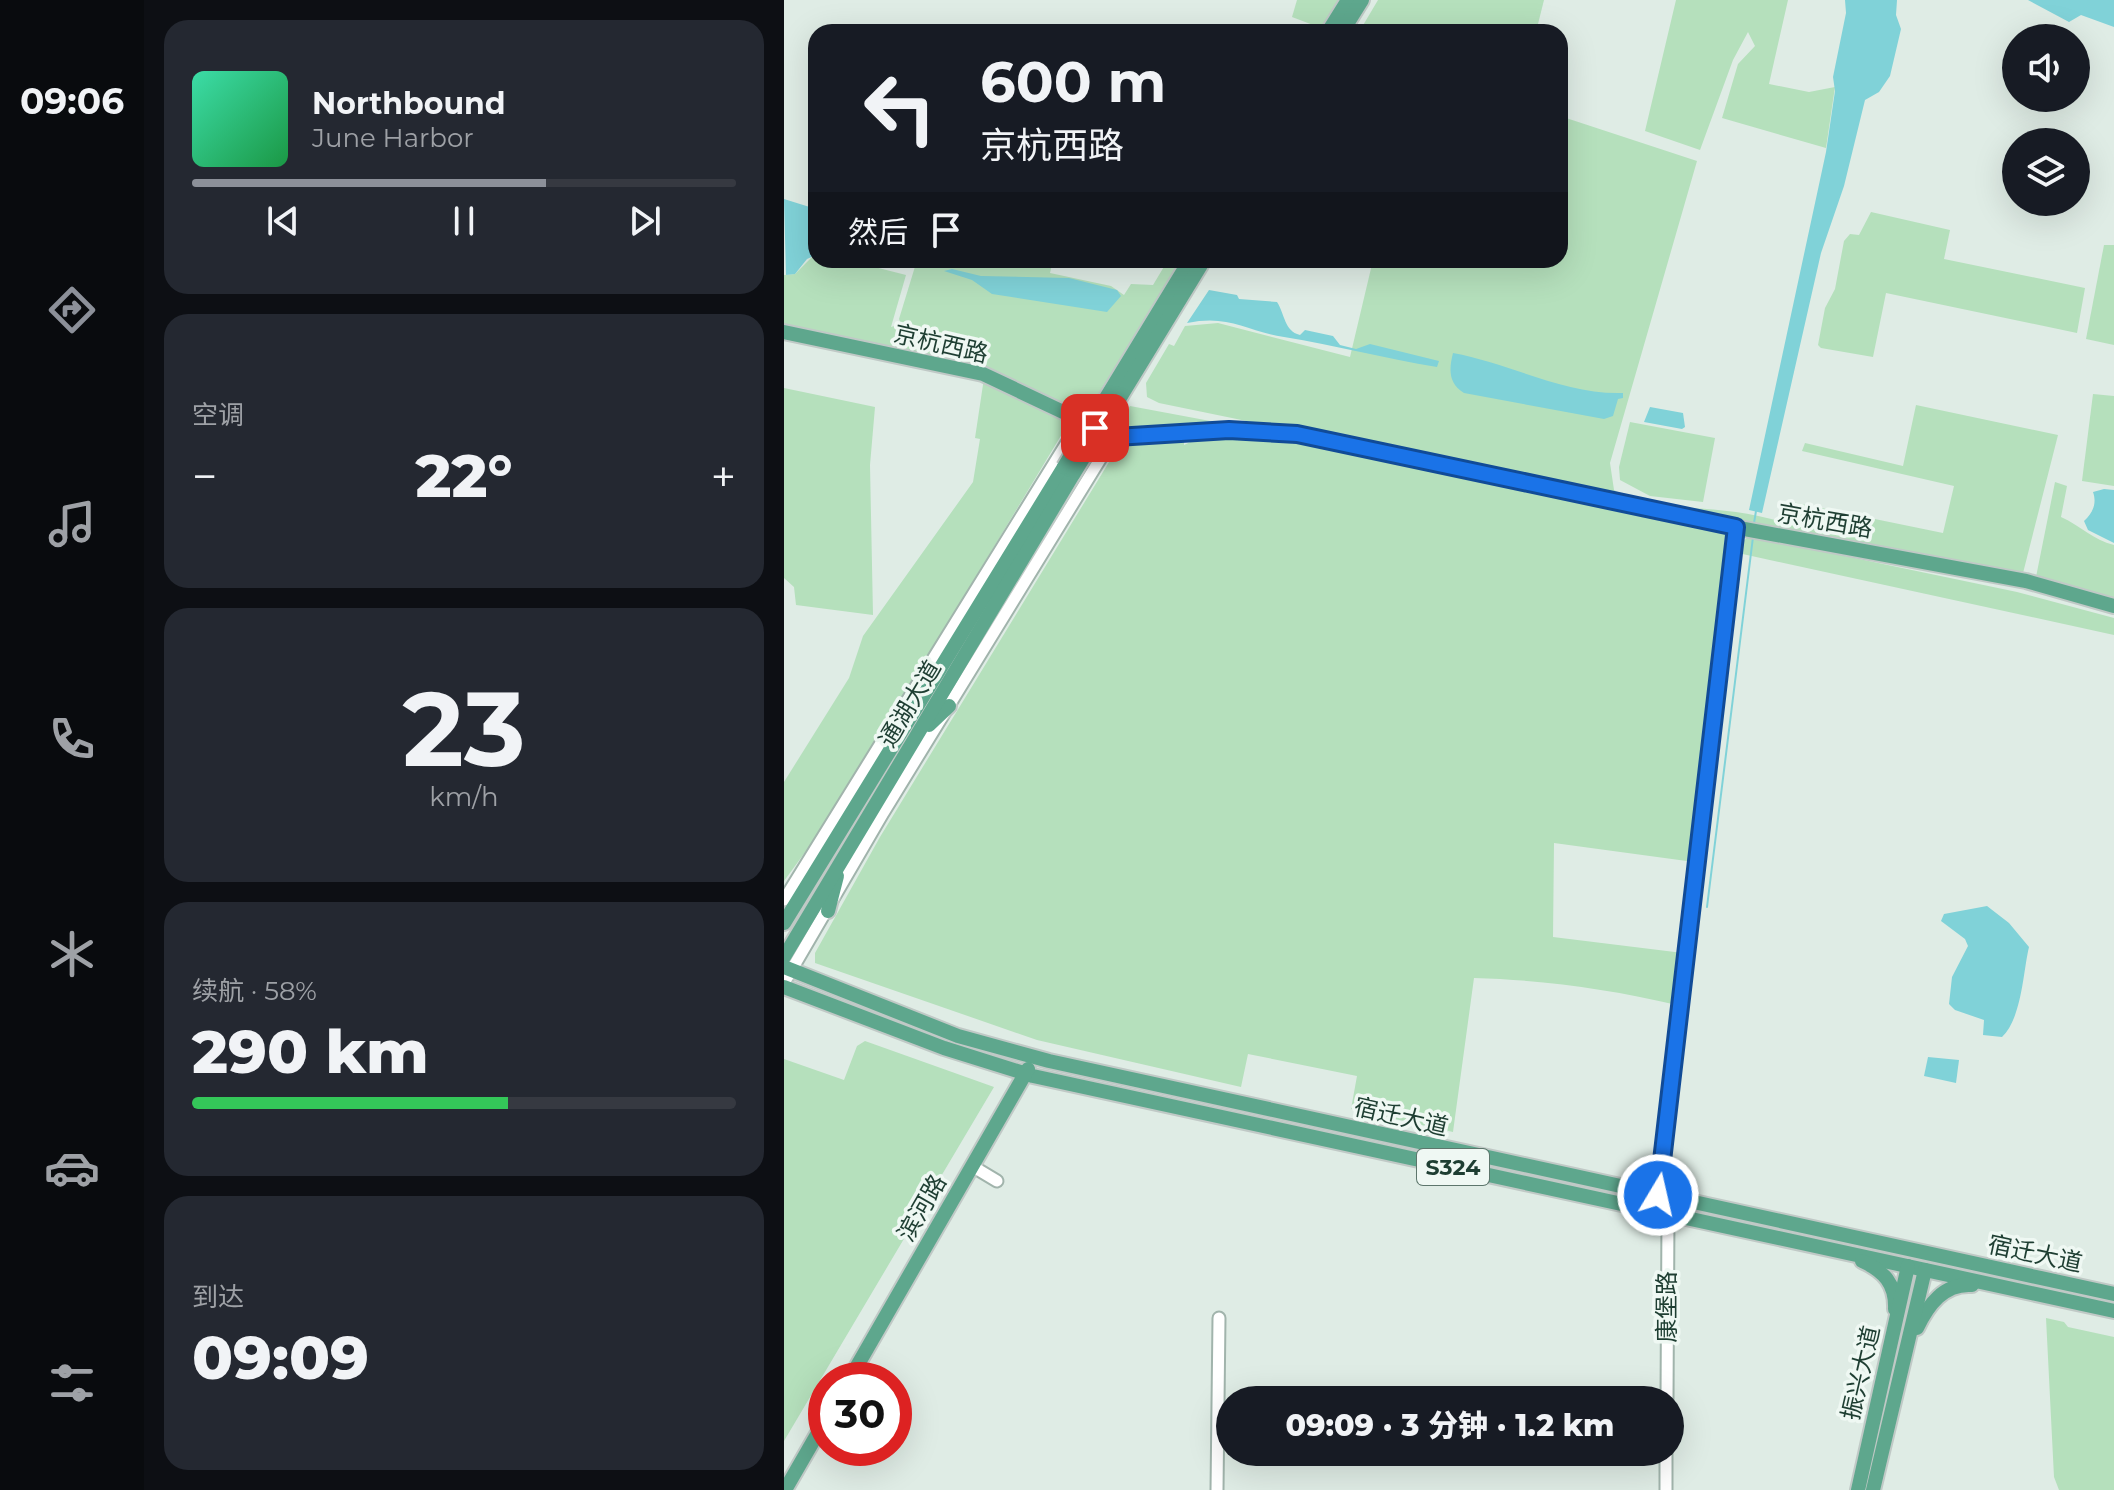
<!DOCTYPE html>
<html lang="zh">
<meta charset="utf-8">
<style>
:root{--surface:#171b24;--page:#242831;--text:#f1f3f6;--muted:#9ea1a6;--line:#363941;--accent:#8c9099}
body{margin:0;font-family:Montserrat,"Noto Sans SC",sans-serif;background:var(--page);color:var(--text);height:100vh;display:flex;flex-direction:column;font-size:30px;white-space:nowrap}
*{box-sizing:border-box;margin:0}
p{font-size:26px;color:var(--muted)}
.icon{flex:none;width:44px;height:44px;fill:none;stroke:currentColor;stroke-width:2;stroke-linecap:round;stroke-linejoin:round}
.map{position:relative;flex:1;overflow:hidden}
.side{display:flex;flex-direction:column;gap:20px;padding:20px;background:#0d0f14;width:640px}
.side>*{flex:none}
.top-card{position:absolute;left:24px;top:24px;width:760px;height:244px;border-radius:24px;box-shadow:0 8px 32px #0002;background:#171b24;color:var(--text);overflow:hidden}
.controls{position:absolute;left:1218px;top:24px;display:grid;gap:16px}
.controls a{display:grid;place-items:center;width:88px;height:88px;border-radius:50%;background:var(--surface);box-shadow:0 8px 32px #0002;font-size:40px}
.speed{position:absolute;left:24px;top:1362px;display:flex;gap:16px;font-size:40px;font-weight:700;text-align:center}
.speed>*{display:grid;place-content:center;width:104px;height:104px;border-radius:50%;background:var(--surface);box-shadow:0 8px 32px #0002;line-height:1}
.speed .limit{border:12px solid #d22;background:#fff;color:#111}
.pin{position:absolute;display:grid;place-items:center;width:68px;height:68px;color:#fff;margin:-34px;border-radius:16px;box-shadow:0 4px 12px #0006}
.me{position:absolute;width:88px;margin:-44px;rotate:9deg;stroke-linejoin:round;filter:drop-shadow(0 0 6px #0008)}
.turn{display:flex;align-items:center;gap:28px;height:168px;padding:0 40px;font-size:36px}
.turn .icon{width:104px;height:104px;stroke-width:2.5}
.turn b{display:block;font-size:56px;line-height:68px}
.then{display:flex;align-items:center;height:76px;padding:0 40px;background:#0003;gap:16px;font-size:30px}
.big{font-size:60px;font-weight:800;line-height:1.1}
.side .tile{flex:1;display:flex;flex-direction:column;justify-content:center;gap:12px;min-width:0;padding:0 28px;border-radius:24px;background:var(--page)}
.side .dial{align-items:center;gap:0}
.dial b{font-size:104px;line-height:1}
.song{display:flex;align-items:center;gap:24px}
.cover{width:96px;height:96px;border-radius:12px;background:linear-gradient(135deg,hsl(160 70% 55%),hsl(140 70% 35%))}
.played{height:8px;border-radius:4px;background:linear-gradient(90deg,var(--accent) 65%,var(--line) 65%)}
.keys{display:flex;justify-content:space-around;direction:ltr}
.heat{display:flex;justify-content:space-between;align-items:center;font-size:44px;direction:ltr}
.charge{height:12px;border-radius:6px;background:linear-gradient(90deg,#34c759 58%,var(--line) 0)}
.trip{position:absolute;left:432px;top:1386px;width:468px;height:80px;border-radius:40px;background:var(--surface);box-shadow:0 8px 32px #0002;font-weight:800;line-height:80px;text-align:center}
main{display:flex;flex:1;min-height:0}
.dock{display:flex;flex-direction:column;width:144px;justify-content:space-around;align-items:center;background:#090b0e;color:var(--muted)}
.dock .icon{width:56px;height:56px}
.dock .current{color:var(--accent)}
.dock b{font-size:36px;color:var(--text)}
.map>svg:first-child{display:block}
</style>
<main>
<nav class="dock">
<b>09:06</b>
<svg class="icon current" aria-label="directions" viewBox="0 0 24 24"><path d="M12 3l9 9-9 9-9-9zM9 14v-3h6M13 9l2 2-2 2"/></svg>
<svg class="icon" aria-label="music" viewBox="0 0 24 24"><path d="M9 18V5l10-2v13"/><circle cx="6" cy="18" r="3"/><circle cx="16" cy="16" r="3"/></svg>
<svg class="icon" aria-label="phone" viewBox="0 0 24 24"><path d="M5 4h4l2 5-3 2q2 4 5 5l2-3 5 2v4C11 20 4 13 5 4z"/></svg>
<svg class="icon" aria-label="climate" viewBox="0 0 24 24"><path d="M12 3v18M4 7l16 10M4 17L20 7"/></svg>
<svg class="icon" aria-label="car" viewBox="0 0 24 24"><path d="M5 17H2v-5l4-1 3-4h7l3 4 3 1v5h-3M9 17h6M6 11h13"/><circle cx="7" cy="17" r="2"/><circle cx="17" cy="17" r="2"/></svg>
<svg class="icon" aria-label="filters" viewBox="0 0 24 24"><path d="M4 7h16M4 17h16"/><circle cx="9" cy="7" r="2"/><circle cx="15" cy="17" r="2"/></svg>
</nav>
<section class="side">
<div class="tile">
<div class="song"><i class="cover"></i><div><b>Northbound</b><p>June Harbor</p></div></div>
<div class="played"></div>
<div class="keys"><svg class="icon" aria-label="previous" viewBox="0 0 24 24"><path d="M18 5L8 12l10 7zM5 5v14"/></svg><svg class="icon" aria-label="pause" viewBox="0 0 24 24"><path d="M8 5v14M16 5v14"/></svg><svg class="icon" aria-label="next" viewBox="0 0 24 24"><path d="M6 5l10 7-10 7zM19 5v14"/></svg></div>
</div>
<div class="tile"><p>空调</p>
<div class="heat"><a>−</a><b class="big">22°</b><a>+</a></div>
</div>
<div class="tile dial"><b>23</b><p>km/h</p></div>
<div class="tile"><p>续航 · 58%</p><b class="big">290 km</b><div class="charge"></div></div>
<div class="tile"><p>到达</p><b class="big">09:09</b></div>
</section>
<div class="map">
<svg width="1330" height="1490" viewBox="0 0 1330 1490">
<rect width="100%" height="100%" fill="#dfece5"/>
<g fill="#b5e0bc">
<path d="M513,0H554L537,28L508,17Z"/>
<path d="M594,0H760L752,32H575Z"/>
<path d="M892,0H1004L985,84L1025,92L1051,87L1042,148L938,118L954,64L971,46L964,32L949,60L916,150L861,131Z"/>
<path d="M776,116L913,161L826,463L830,490L852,501L375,403L363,397L362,383L385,344L390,346L401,326L434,323L566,357L589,260H776Z"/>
<path d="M1087,212L1166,230L1160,259L1301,288L1293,333L1102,293L1089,357L1037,348L1034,345L1041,308L1051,289L1060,241L1066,234L1075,235Z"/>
<path d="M1320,245H1330V345L1302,339Z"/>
<path d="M30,255L32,260H63L122,275L107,327L117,324L115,319L133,260H269L266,273L327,286L340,295L347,284L369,285L384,260H399L304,414L232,382L0,327V275L11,274Z"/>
<path d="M200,378L277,414L281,429L49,814L0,881V782L65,678L79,636L189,482L196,439L191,438Z"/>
<path d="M0,388L91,407L86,465L89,615L12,605L10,587L0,578Z"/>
<path d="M1309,394L1330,396V486L1298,481Z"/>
<path d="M1132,405L1274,435L1238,577L878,507C923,508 971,511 1013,527L1016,521L1008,511V502L1159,533L1170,486L1018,451L1021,443L1119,466Z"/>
<path d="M346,406L437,423L450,426L340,431L338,420Z"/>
<path d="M846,422L931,438L919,502L866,496L836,480L835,467Z"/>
<path d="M419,436L516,440L944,533L910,862L770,843L769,937L899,953L893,1005C825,989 760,980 690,978L669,1132L567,1109L573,1076L464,1054L457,1087L253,1040L31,963V953L96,837L330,454C344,438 380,438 400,440V445Z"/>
<path d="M1271,482L1283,486L1277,517C1297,526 1309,540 1330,545V602L1252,577Z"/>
<path d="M965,536L1233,592L1330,618V635L954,553L956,544Z"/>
<path d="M81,1041L210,1087L0,1441V1059L60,1080L73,1046Z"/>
<path d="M1262,1318L1280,1322L1284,1327L1330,1337V1490H1275L1270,1477Z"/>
</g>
<g fill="#80d2d8">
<path d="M1061,0H1113L1112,15L1117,29L1106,76L1095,92L1081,100L1060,186L1037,253L978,513L965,510L1042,152L1051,91L1049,77L1062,13Z"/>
<path d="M1244,0H1330V27L1297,15L1285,22Z"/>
<path d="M0,199L32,209V255L23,259L11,274L2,275Z"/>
<path d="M168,269L197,276L285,278L333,290L337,296L323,312L208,294L188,280L160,271Z"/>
<path d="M425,290L453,295L455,299L493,302C501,314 500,331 516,335L521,330L549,336L556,345L572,349L586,344L655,361L653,367C602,359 551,345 500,337C462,331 445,314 403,323Z"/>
<path d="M669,353C725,363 781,395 839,393V398L834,399L829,416L820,419L680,393C664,383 665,369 669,353Z"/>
<path d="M866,407L899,413L901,427L898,429L860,422Z"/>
<path d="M1320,489L1330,490V543L1304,530L1300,521C1309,513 1313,503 1309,492Z"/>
<path d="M1203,906L1225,923L1245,947C1239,972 1238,1018 1218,1037L1199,1035L1200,1020L1171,1010L1165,1004L1168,977L1184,946L1181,939L1157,921L1160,914Z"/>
<path d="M1144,1057L1175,1060L1172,1083L1140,1076Z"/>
</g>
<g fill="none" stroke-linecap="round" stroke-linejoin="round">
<g stroke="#80d2d8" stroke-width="2">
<path d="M970,523L972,511"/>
<path d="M923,907L969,537"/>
</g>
<g stroke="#a1b4ac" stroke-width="15">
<g id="minor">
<path d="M0,900L297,420"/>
<path d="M0,983L99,813L326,443V435"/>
<path d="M188,1166L213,1181"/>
<path d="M874,1195L952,527"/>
<path d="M883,1400L884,1214"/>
<path d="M433,1490L435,1318"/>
<path d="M882,1490V1452"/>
</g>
</g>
<g stroke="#c0c9c6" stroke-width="18">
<g id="major">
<path d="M544,32L564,0"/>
<path d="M558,32L578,0"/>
<path d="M0,332L199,374L332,437L445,430L513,434L955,528L1242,581L1330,606"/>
<path d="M145,725L165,706"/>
<path d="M44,911L53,876"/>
<path d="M0,923L280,467"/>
<path d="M0,957L290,473"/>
<path d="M0,967L174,1036L265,1061L1330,1294"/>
<path d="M0,987L160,1048L249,1076L1330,1311"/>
<path d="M1078,1261C1100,1271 1112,1284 1111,1309"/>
<path d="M1133,1328C1144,1305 1160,1283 1188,1285"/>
<path d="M65,1380L244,1069"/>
<path d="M1,1490L42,1419"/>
<path d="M1074,1490L1124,1266"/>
<path d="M1089,1490L1141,1270"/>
</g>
</g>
<use href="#minor" stroke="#fff" stroke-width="11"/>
<use href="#major" stroke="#5ea78d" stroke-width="14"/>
<g stroke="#c0c9c6" stroke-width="18" stroke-linecap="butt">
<g id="major-bridge">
<path d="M280,467L406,260"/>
<path d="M290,473L420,260"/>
</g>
</g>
<use href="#major-bridge" stroke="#5ea78d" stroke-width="14"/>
</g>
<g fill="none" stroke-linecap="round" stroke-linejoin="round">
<g stroke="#114b97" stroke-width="20">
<path id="route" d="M311,428L332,437L445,430L513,434L952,527L874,1195"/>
</g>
<use href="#route" stroke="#1a73e8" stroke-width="14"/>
</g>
<g text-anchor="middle" stroke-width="7" stroke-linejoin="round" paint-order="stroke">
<rect fill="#eff8f3" stroke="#5d766c" stroke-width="2" x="633" y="1149" width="72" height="36" rx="6"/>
<g font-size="22" font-weight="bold" fill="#1e3e32">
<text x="669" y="1175">S324</text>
</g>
<g font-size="24" fill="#1e3e32" stroke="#eff8f3">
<text transform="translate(157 344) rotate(13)" y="8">京杭西路</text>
<text transform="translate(1041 521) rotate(10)" y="8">京杭西路</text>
<text transform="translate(126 704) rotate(-59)" y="8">通湖大道</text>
<text transform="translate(617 1117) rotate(13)" y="8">宿迁大道</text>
<text transform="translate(138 1208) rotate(-60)" y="8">滨河路</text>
<text transform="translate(1251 1254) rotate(12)" y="8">宿迁大道</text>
<text transform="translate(883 1307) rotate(-90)" y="8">康堡路</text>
<text transform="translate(1077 1373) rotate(-77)" y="8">振兴大道</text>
</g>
</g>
</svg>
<div class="controls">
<a><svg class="icon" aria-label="sound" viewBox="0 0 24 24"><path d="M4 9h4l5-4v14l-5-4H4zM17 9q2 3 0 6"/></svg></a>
<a><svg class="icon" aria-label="layers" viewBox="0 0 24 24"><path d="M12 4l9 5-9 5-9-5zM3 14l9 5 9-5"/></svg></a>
</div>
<div class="speed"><div class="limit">30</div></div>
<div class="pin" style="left:311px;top:428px;background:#d93025"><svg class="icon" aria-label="arrive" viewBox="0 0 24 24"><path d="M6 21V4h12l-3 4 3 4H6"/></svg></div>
<svg class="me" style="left:874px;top:1195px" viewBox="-20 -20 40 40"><circle r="17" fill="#1a73e8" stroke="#fff" stroke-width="3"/><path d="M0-11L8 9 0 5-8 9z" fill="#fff"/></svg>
<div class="trip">09:09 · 3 分钟 · 1.2 km</div>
<div class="top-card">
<div class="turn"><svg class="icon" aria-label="left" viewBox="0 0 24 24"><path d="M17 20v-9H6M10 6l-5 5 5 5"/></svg><div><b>600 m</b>京杭西路</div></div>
<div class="then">然后<svg class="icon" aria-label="arrive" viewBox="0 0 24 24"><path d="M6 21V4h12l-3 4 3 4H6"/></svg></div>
</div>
</div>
</main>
